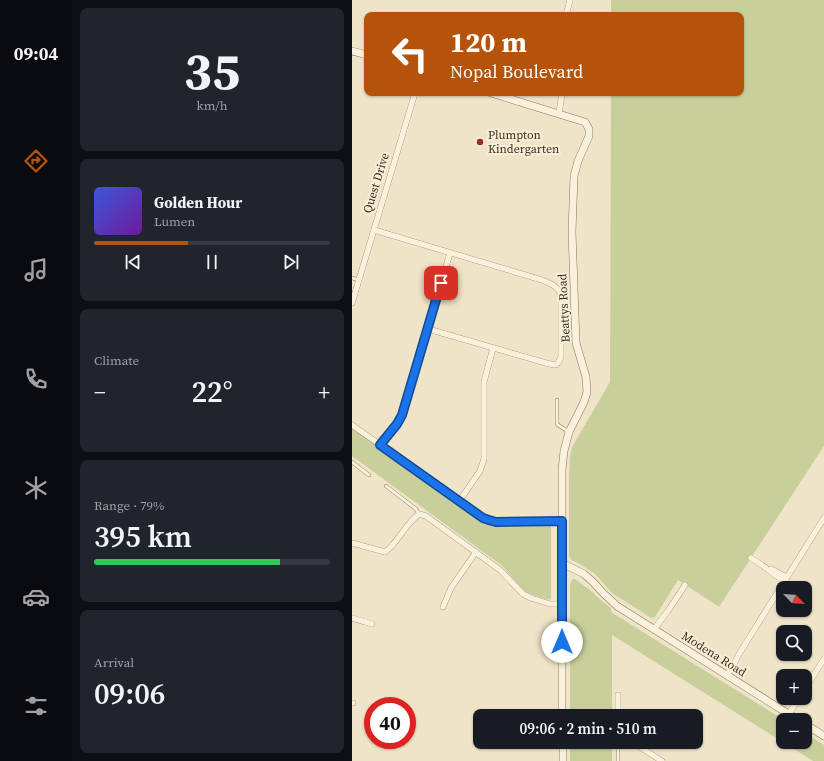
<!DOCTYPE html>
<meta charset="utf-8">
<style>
:root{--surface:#171b24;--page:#20242c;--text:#f1f3f6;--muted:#9ea1a6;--line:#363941;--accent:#b45309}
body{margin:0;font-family:"Source Serif 4",serif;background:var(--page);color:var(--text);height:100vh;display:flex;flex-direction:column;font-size:15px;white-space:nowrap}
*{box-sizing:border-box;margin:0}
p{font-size:13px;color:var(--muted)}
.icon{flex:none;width:22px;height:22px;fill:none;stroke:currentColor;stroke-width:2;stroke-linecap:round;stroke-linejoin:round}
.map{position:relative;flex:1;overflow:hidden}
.panel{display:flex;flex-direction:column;gap:8px;padding:8px;background:#0d0f14;width:280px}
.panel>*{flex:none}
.banner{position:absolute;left:12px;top:12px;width:380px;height:84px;border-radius:8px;box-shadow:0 1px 3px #0004;background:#b45309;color:#fff;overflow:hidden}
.needle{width:26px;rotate:115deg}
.controls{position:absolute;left:424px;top:581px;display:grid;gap:8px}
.controls a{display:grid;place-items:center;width:36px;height:36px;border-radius:8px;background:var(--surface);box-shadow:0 1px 3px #0004;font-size:20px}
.speed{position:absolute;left:12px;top:697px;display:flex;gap:8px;font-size:20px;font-weight:700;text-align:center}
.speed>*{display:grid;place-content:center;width:52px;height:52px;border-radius:50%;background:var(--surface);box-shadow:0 1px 3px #0004;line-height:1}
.speed .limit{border:6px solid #d22;background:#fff;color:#111}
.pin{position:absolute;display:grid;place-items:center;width:34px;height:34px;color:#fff;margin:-17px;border-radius:8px;box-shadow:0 2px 6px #0006}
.me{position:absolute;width:44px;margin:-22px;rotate:0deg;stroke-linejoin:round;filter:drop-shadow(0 0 3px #0008)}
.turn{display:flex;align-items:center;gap:14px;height:84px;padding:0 20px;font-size:18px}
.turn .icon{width:52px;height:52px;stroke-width:2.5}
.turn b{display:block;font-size:28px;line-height:34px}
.big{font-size:30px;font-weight:600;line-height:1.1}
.panel .widget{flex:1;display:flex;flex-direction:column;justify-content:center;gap:6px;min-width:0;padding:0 14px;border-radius:8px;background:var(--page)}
.panel .dial{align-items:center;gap:0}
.dial b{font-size:52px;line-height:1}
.song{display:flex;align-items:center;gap:12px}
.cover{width:48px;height:48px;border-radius:6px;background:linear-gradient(135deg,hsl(230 70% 55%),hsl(280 70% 35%))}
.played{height:4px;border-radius:2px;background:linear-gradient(90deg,var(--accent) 40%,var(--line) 40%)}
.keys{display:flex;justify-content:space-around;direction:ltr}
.heat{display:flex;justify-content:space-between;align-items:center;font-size:22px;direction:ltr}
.charge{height:6px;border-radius:3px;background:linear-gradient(90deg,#34c759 79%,var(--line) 0)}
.trip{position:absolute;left:121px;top:709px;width:230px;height:40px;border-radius:8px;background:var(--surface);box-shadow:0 1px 3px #0004;font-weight:600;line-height:40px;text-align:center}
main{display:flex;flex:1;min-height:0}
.tab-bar{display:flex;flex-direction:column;width:72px;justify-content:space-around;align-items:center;background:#090b0e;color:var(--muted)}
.tab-bar .icon{width:28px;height:28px}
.tab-bar .current{color:var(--accent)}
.tab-bar b{font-size:18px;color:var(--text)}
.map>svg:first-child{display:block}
</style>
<main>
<nav class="tab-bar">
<b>09:04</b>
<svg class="icon current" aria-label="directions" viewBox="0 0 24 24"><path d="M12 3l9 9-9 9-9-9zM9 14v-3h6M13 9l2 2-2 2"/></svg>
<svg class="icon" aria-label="music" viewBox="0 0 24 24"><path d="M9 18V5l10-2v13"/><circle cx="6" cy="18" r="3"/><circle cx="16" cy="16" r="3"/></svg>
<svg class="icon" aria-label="phone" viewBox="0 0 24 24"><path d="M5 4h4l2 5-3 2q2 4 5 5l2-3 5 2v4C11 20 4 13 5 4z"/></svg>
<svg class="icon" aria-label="climate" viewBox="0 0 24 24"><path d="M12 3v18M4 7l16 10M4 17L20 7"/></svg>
<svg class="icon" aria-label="car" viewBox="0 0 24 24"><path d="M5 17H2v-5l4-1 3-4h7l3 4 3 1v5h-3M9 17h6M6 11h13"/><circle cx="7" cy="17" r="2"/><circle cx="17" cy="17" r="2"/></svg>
<svg class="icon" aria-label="filters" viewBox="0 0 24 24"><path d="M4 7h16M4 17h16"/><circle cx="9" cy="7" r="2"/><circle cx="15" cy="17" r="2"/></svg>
</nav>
<section class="panel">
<div class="widget dial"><b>35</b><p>km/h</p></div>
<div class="widget">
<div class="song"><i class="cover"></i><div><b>Golden Hour</b><p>Lumen</p></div></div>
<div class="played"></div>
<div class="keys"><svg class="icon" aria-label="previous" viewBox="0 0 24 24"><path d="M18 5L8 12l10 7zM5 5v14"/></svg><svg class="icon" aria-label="pause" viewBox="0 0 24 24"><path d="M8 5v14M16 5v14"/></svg><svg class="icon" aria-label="next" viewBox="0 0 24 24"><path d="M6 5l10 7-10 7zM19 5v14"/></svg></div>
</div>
<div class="widget"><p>Climate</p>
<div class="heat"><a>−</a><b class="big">22°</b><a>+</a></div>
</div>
<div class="widget"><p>Range · 79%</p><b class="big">395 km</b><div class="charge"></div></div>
<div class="widget"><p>Arrival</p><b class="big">09:06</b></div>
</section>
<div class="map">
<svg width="472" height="761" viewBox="0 0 472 761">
<rect width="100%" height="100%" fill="#f0e4c8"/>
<g fill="#c9cf9b">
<path d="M259,0H472V446L367,607L326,580L303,617L299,618L260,593L243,574L226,563L219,560L217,555V475L218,456L220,447L258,382L259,93H389V15H259Z"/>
<path d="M0,425L137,520L199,521V598L198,600C190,598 183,596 176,593C165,587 158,573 149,565L0,456Z"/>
<path d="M221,579H223L237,589L251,602L259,608V612L432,720H431V742H453V733L472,745V761H461L260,635V716H218V586L219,581Z"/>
<rect x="218" y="742" width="42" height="19"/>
</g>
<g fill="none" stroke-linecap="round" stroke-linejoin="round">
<g stroke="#8d765c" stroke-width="4">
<g id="service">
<path d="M0,278L7,280"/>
<path d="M205,400V424L206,425L217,432"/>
<path d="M0,462L17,475"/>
<path d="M34,486L64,509L67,514"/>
<path d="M266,742V761"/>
</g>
</g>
<g stroke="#8d765c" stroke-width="6">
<g id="minor">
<path d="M214,15L218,0"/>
<path d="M207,114L210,93"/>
<path d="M22,230L190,280C199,284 206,286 209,295V357L206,363L203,365L194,363L76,329"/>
<path d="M0,303L63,93"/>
<path d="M0,425L131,517L137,520L144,522L210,521"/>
<path d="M28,445L45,424L50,415L98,253"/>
<path d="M108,500L128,471L132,459V382L141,348"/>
<path d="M0,543L33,552C47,542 53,524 67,514L74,516L148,570L171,594L179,598L198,604H210"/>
<path d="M399,558C411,565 421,574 432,581"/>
<path d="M419,569L434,577"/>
<path d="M91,607L99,588L124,552"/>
<path d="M0,618L20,624"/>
<path d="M302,629L316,611L333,585"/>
<path d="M375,675L382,664L387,654L472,518"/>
<path d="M453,689L472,659"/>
<path d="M0,703H1"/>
<path d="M437,714L447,698"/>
<path d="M266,716V695"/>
<path d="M280,742L310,761"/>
</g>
</g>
<g stroke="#8d765c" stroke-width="8">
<g id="tertiary">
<path d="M0,51L15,55"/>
<path d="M139,93L223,119L233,122L237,129V136L226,161L222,176L220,232L224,343L234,377L235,392L232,402L217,432L212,451L210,470V716"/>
<path d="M210,563L232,574L241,582L251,593L265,606L446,720"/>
<path d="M453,724L472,736"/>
<path d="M211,742V761"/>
</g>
</g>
<use href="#service" stroke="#faf1dc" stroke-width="3"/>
<use href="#minor" stroke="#faf1dc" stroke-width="5.5"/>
<use href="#tertiary" stroke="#faf1dc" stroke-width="7"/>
</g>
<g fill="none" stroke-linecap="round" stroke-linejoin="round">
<g stroke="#114b97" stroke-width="10">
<path id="route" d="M89,283L50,415L45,424L28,445L131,518L137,520L144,522L210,521V642"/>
</g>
<use href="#route" stroke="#1a73e8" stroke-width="7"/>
</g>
<circle fill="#9e2a2b" stroke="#f7eed8" stroke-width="1.5" cx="128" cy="142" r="4"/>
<g text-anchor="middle" stroke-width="4" stroke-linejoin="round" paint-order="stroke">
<g font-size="12" fill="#3d2e20" stroke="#f7eed8" text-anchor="start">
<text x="136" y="139">Plumpton<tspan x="136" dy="14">Kindergarten</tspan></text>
</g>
<g font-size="12" fill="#3d2e20" stroke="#f7eed8">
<text transform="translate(24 183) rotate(-73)" y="4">Quest Drive</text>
<text transform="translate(212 308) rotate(-93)" y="4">Beattys Road</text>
<text transform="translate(362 654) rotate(32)" y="4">Modena Road</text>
</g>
</g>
</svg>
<div class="controls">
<a><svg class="needle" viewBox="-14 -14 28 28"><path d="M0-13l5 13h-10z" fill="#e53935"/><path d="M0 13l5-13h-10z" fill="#9ea1a6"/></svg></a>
<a><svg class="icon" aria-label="search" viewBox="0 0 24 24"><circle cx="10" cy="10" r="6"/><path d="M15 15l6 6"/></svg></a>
<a>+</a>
<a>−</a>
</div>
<div class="speed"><div class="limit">40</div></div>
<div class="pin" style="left:89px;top:283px;background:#d93025"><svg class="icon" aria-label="arrive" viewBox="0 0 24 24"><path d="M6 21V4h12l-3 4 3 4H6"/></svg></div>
<svg class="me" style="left:210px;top:642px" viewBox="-20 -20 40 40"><circle r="19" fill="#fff"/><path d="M0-13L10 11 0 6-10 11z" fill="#1a73e8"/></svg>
<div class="trip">09:06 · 2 min · 510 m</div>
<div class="banner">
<div class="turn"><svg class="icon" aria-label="left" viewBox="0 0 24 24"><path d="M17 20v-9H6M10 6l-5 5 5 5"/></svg><div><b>120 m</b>Nopal Boulevard</div></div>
</div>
</div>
</main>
